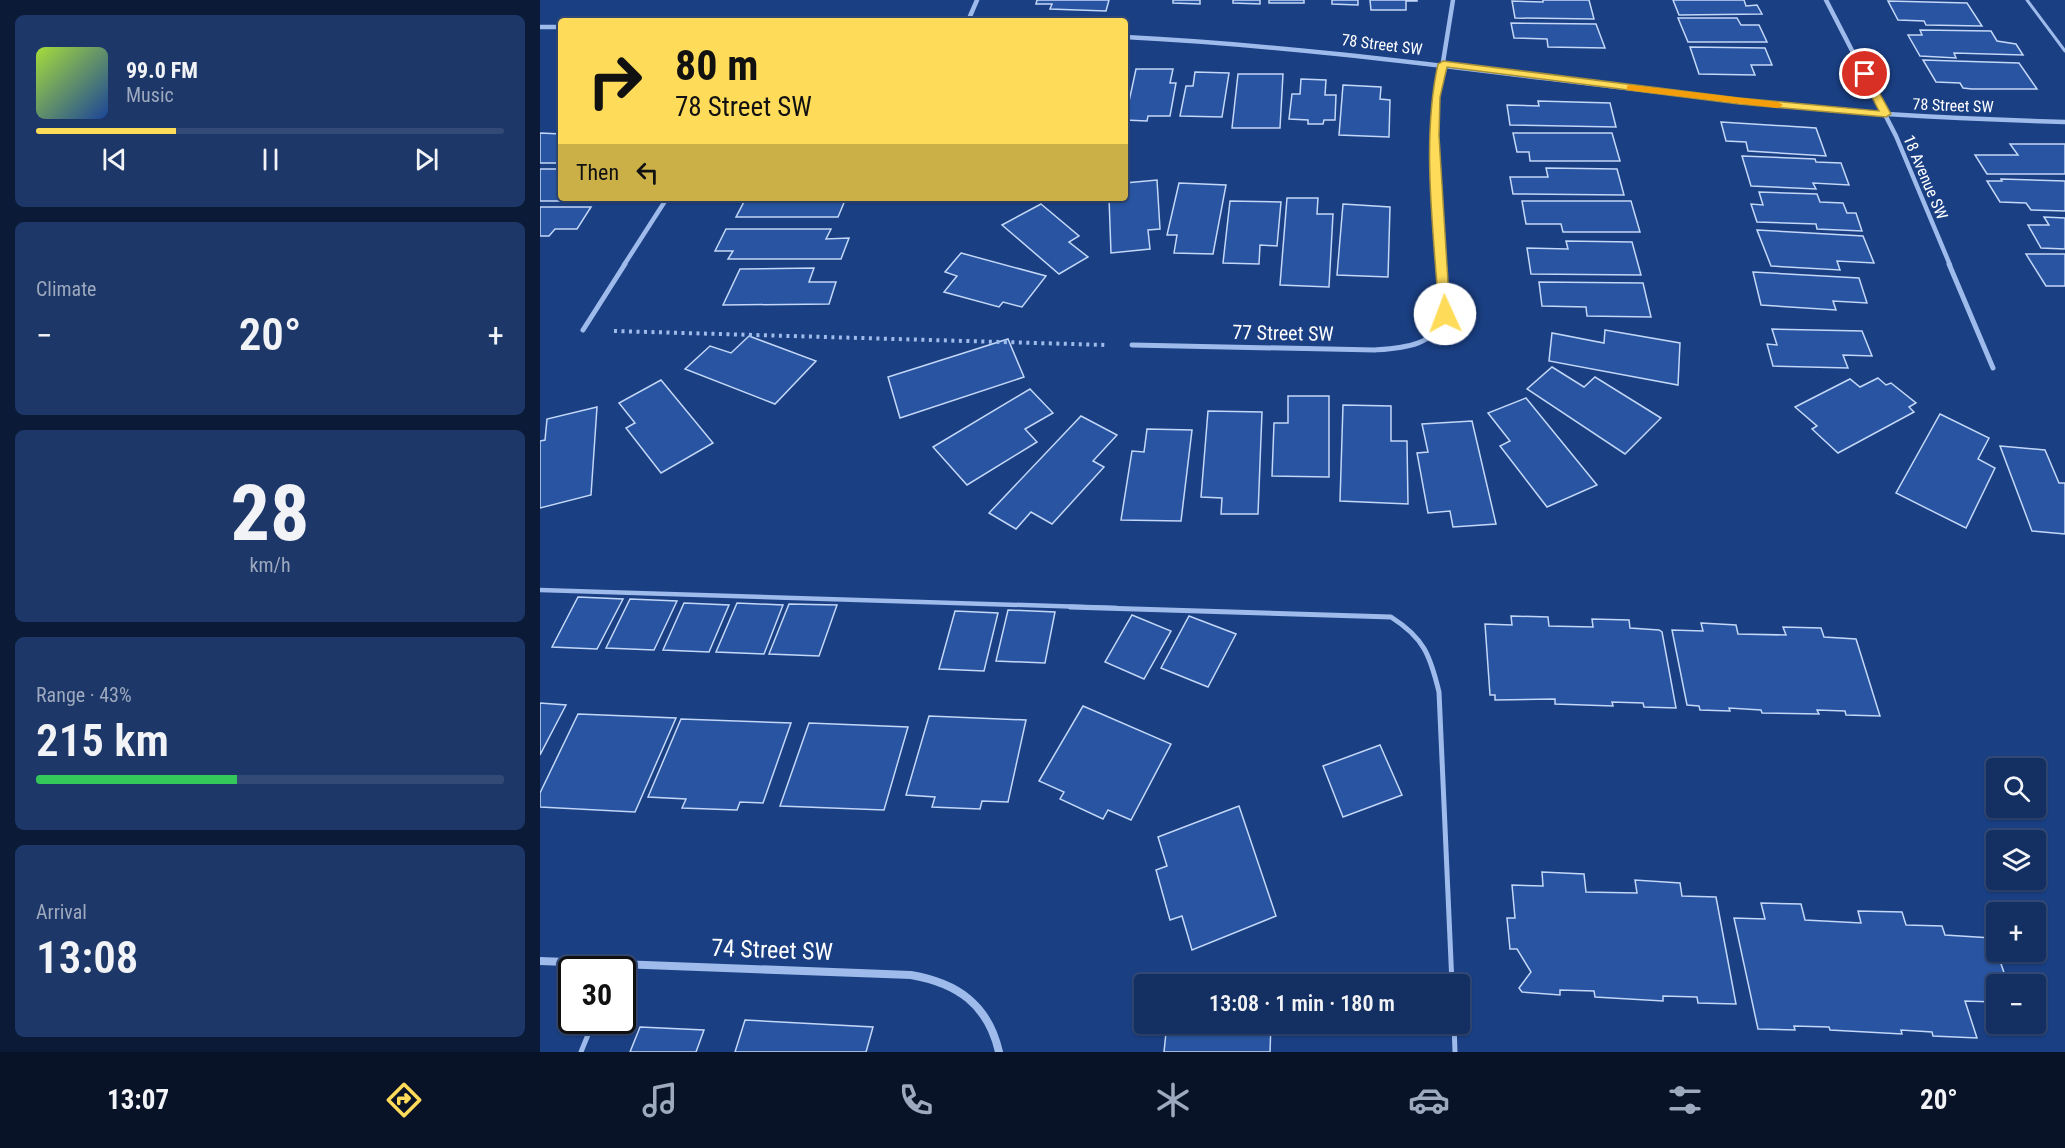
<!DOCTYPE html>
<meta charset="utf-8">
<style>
:root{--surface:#142f62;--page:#1d3768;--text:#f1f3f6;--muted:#9da9be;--line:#334a77;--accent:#fedc5a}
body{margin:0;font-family:"Roboto Condensed",sans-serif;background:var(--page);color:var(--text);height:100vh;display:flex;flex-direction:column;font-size:22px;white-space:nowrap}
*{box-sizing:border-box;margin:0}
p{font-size:20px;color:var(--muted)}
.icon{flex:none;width:33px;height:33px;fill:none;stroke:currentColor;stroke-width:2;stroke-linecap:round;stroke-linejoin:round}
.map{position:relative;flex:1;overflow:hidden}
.drawer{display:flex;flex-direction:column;gap:15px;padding:15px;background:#0b1a36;width:540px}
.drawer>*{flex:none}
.top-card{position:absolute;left:18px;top:18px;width:570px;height:183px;border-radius:6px;box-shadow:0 2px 4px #0004,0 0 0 2px var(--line);background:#fedc5a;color:#111;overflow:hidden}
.tools{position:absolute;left:1446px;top:758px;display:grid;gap:12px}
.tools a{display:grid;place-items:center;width:60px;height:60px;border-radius:6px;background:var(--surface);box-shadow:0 2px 4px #0004,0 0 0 2px var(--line);font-size:30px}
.speed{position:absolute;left:18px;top:956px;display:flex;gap:12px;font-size:30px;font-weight:700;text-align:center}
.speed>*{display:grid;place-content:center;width:78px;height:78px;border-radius:50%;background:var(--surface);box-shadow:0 2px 4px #0004,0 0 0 2px var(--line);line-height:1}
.speed .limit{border:3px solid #111;border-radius:9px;background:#fff;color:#111}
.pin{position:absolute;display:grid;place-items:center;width:51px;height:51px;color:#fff;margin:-26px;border:3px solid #fff;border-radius:50%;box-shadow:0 2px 6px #0007}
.me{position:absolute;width:66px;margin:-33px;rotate:358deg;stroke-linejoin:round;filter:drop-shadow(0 0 4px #0008)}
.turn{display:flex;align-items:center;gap:21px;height:126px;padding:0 18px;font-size:27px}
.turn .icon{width:78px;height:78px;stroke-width:2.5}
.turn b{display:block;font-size:42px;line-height:51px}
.then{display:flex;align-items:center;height:57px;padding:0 18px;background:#0003;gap:12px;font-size:22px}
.big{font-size:45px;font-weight:600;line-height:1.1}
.drawer .tile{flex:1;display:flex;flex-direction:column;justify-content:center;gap:9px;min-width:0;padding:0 21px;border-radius:9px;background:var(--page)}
.drawer .dial{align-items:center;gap:0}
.dial b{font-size:78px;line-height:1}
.song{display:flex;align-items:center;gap:18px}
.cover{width:72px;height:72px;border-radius:9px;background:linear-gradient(135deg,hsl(80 70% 55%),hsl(220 70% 35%))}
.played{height:6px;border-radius:3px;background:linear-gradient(90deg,var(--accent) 30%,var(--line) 30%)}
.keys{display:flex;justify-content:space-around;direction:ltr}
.heat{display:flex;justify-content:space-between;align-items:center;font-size:33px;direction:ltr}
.charge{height:9px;border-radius:4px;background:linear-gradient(90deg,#34c759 43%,var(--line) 0)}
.trip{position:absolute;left:594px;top:974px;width:336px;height:60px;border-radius:6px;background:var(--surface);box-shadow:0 2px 4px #0004,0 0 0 2px var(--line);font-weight:600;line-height:60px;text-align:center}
.tab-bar{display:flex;height:96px;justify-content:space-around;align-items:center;background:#081327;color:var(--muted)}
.tab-bar .icon{width:42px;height:42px}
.tab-bar .active{color:var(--accent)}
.tab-bar b{font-size:27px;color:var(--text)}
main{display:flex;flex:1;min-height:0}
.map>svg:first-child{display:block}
</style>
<main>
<section class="drawer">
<div class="tile">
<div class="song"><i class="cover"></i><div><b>99.0 FM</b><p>Music</p></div></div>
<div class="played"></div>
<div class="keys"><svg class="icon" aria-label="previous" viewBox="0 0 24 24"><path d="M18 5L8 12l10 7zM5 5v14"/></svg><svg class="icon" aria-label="pause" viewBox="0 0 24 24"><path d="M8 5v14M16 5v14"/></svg><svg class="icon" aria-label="next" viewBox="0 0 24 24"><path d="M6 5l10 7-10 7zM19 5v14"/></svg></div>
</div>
<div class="tile"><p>Climate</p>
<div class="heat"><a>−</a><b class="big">20°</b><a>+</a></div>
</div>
<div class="tile dial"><b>28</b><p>km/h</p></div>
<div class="tile"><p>Range · 43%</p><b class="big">215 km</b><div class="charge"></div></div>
<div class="tile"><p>Arrival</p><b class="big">13:08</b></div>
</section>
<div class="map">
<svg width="1525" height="1052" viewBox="0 0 1525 1052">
<rect width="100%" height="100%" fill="#1a3f83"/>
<g fill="#2854a1" stroke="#c3d7f8" stroke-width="1.5">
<path d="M497,0H569L566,11L510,9L512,4H496Z"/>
<path d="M633,0H660V4L633,3Z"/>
<path d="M693,0H720V4L693,3Z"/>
<rect x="729" y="0" width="35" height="3"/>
<path d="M792,0H818V5L792,4Z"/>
<path d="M830,0H877V1H866V10H831Z"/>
<path d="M1003,0H1049L1054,19L975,18L972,1L1003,2Z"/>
<path d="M1133,0H1204L1206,6L1217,5L1222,14L1139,15Z"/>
<path d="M1348,1L1427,3L1442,26L1386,25L1384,21L1358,20Z"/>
<path d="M1138,18H1197L1201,25H1219L1227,42H1148Z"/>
<path d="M971,23L1056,24L1065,48L1008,47L1007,39L974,38Z"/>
<path d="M1380,30L1451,31L1457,41L1476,44L1483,55L1414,53L1416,58L1380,56L1368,35H1382Z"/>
<path d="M1150,47L1225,48L1232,65H1211L1215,75L1159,74Z"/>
<path d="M1383,60L1479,63L1497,89H1432L1423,88L1420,83L1396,82Z"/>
<path d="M596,69H633L630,83H636L630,116H608L607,121L585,120Z"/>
<path d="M655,72L689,73L682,117L640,116L646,86H653Z"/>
<path d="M698,74H743L740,128H692Z"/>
<path d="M761,79L786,80L785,95H796L795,120H784L783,124H768V120L749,119L752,94H760Z"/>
<path d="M803,85L841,87L840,99L850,100L849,137L799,135Z"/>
<path d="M998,101L1070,103L1076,127L970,125L967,105L999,106Z"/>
<path d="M1181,122L1276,128L1286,156L1208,151L1206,142L1186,141Z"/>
<path d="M0,133L21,134V163H0Z"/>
<path d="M973,133H1072L1080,161H990L989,152H977Z"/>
<path d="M1470,144H1525V174H1447L1435,155H1478Z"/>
<path d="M1202,156L1275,159L1276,162L1301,163L1309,185L1273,183L1276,189L1211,186Z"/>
<path d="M1006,168L1077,169L1084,195L973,194L970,177H1008Z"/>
<path d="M0,169H21V198H64L62,201H0Z"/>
<path d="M1461,179L1525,181V211L1491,210L1486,203L1460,202L1447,181H1462Z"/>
<path d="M617,180L620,229L608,230L610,249L571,253L569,198H585V183Z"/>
<path d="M639,183L686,185L673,254L634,253L637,235H627Z"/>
<path d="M1219,192L1277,194L1280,202L1303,203L1307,213H1316L1322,231L1277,229L1276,224L1217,222L1211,204L1223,205Z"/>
<path d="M206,198H306L298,217H196Z"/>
<path d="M747,198H778L777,214H793L789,287L740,285Z"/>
<path d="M690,201L741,202L737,246L720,245L719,264L683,263Z"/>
<path d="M982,201H1091L1100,232H1023L1021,224H986Z"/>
<path d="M501,204L539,236L529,242L548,257L519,274L462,225Z"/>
<path d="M803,204L850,207L848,277L797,275Z"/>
<path d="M0,207H51L37,229H15L9,236H0Z"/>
<path d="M1504,217L1525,218V249L1501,248L1488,225H1509Z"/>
<path d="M186,229H291L286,239L309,238L301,259H188L193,251H175Z"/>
<path d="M1217,230L1323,236L1334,263L1297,261L1300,270L1231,266Z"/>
<path d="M1026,241L1092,242L1101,275L991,274L987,248L1028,249Z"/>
<path d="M421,253L506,276L482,307L463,302L459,307L404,292L417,276L405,272Z"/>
<path d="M1486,254H1525V286H1506Z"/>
<path d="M274,268L269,282H296L289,304L183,305L200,269Z"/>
<path d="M1213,272L1319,278L1327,303L1293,301L1296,310L1221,305Z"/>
<path d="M999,282L1103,283L1111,317L1047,316L1046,307L1002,306Z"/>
<path d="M1232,329L1322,331L1332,356L1303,355L1308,368L1233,366L1227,344L1237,345Z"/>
<path d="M1065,330L1140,343L1138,385L1009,361L1012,333L1064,343Z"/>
<path d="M209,336L276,361L235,404L145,369L170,346L191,353Z"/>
<path d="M468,339L484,377L360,418L348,377Z"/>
<path d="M1012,367L1044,387L1055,377L1121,418L1085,454L987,389Z"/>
<path d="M1338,378L1346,385L1351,383L1376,403L1369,407L1374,412L1298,453L1272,429L1277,426L1255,407L1310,379L1320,387Z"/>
<path d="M121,380L173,443L121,473L86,428L95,423L79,403Z"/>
<path d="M490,389L513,413L485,429L497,442L427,485L393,447Z"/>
<path d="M748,396H789V477L732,476L734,423H748Z"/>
<path d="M986,398L1057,485L1007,507L960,446L970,441L948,413Z"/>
<path d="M803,405L851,406V441H867L868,504L800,501Z"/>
<path d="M57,407L51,495L0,508V441L5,440L7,419Z"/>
<path d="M668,411L722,412L718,514H681L682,498L661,497Z"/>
<path d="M1400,414L1449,438L1438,459L1455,468L1426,528L1356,493Z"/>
<path d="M541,416L577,435L553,461L564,467L512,524L491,512L476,529L449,513Z"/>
<path d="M932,421L956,524L913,527L910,511L888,513L877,453L888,452L882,424Z"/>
<path d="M607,429L652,430L641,521L581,520L592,451L604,452Z"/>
<path d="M1460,446L1505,450L1519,483H1525V534L1492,531Z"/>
<path d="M38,597L83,599L57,649L12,647Z"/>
<path d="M90,599L137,601L114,650L66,648Z"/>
<path d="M144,603L189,605L169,652L123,650Z"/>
<path d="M197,603L243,605L224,654L176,652Z"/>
<path d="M249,604L297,605L279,656L229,654Z"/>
<path d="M468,610L515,612L505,663L456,661Z"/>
<path d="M415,611L458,613L444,671L399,669Z"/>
<path d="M592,615L631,631L604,679L565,662Z"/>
<path d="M649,616L696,634L668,687L621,668Z"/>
<path d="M971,616L1008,617L1009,626L1053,627L1052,619L1089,620L1090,628L1119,630L1122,632L1136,708L1104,707L1103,703L1072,702L1073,706L1015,704V699L955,700V695H950L945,624L972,625Z"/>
<path d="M1161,623L1196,625L1198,634L1246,635L1243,627L1281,628L1284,637L1316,639L1340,716L1306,715L1305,711L1277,710L1279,714L1222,713L1221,710L1189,708L1190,711L1160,710L1159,706L1147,705L1132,630L1163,631Z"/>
<path d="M0,703L26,705L0,755Z"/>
<path d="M543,706L631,744L591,820L568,810L563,819L520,799L524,792L499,781Z"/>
<path d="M38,714L136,718L95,812L0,807V793Z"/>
<path d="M389,716L486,720L468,802L442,801L440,809L392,807L395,797L366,795Z"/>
<path d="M141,719L251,723L223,803L200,802L197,810L142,808L146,799L108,797Z"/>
<path d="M269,723L368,727L344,810L240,806Z"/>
<path d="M840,745L862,795L803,817L783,766Z"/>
<path d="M699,806L736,916L652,950L642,916L630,920L616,870L627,866L618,837Z"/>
<path d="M1002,872L1044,874L1046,892L1097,893L1095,880L1140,883L1142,896L1176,897L1196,1004L1158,1003L1157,997L1123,996V1001L1055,997L1054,991L1020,990V995L982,992L979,988L991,972L977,949H970L967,918H975L972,885L1003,886Z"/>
<path d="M1221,903L1261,904L1265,920L1321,923L1318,911L1362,912L1366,925L1402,926L1405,935L1452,938L1468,984H1456V1002L1425,1001L1437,1038L1393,1036L1392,1032L1361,1030L1362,1034L1290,1030L1289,1027L1254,1026L1255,1030L1218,1029L1194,918L1225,919Z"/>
<path d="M631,978L732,982V984H631Z"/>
<path d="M205,1020L333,1027L326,1052H195Z"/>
<path d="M627,1023H731L730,1052H624Z"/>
<path d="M100,1027L164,1030L156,1052H90Z"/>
</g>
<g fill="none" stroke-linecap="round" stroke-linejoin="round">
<path stroke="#9ebbeb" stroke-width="4" stroke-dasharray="3 4.5" stroke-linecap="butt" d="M74,331L567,345"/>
<path stroke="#9ebbeb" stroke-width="3" d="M1487,0L1525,51"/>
<path stroke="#9ebbeb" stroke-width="4.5" d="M0,590L577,608"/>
<g stroke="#9ebbeb" stroke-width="5">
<path d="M530,607L851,617C884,638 890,655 899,692L912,984"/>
<path d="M914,1023L915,1052"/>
<path d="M41,1052L54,1020"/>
</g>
<g stroke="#9ebbeb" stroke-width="4.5">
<path d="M1286,0L1356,136L1410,265"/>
<path d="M428,21L437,0"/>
<path d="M0,27H21"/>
<path d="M585,37C804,48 1019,83 1236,105C1332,115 1429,119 1525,122"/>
<path d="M84,265L127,198"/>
<path d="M902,265L894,118L913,0"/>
</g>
<g stroke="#9ebbeb" stroke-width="5">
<path d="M1409,264L1453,368"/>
<path d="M43,330L85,264"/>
<path d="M592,345L835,350C861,348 897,346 905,315C908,301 903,279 902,264"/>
</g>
<path stroke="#9ebbeb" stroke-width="8" d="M0,961L371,975C417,983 448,1004 459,1052"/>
</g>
<path fill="#fedc5a" stroke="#a58f3a" stroke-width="1.5" d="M903,61L1199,98L1339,111L1320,74L1325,71L1329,74L1351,114L1346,117L1199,104L907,67L900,97L899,136L910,314L905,318L899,314C894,234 881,141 898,64Z"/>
<path fill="#f59e0b" d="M1090,85L1238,102L1243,105L1238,108L1087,90V86Z"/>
<g text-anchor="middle" stroke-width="6" stroke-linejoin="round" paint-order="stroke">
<g font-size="16" fill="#fff" stroke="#1a3f83">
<text transform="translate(842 44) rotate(7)" y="6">78 Street SW</text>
<text transform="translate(1413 105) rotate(2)" y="6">78 Street SW</text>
<text transform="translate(1386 177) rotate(67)" y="6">18 Avenue SW</text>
</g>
<g font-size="20" fill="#fff" stroke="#1a3f83">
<text transform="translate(743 333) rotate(1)" y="7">77 Street SW</text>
</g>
<g font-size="24" fill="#fff" stroke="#1a3f83">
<text transform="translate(232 950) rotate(2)" y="8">74 Street SW</text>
</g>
</g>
</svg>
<div class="tools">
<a><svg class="icon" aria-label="search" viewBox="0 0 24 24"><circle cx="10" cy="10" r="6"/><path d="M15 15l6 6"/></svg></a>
<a><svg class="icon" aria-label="layers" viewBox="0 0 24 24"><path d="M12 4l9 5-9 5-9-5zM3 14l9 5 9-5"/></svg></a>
<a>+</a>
<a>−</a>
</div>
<div class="speed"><div class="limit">30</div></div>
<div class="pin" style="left:1325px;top:74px;background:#d93025"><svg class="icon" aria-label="arrive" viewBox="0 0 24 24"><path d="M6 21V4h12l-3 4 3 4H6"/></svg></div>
<svg class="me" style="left:905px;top:314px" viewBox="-20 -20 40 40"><circle r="19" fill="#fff"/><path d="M0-13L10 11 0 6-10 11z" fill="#fedc5a"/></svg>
<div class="trip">13:08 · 1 min · 180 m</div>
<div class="top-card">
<div class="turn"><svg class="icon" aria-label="right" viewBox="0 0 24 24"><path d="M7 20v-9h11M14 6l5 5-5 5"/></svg><div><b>80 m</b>78 Street SW</div></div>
<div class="then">Then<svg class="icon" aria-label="left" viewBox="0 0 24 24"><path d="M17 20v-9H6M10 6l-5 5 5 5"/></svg></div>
</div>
</div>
</main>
<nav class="tab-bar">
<b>13:07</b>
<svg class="icon active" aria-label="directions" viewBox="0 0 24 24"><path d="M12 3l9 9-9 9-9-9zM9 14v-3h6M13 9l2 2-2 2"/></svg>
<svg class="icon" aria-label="music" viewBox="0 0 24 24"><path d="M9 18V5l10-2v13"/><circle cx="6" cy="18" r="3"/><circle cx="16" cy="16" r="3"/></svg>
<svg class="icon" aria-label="phone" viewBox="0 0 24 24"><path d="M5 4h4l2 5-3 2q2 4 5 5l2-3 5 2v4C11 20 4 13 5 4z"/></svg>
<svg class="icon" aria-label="climate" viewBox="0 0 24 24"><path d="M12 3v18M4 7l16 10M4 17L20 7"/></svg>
<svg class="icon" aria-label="car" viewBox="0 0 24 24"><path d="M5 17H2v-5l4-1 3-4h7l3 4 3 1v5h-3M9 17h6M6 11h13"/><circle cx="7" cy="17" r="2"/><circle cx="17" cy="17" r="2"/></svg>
<svg class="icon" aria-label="filters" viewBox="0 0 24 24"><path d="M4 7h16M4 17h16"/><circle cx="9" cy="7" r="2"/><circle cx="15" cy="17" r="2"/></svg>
<b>20°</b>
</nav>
